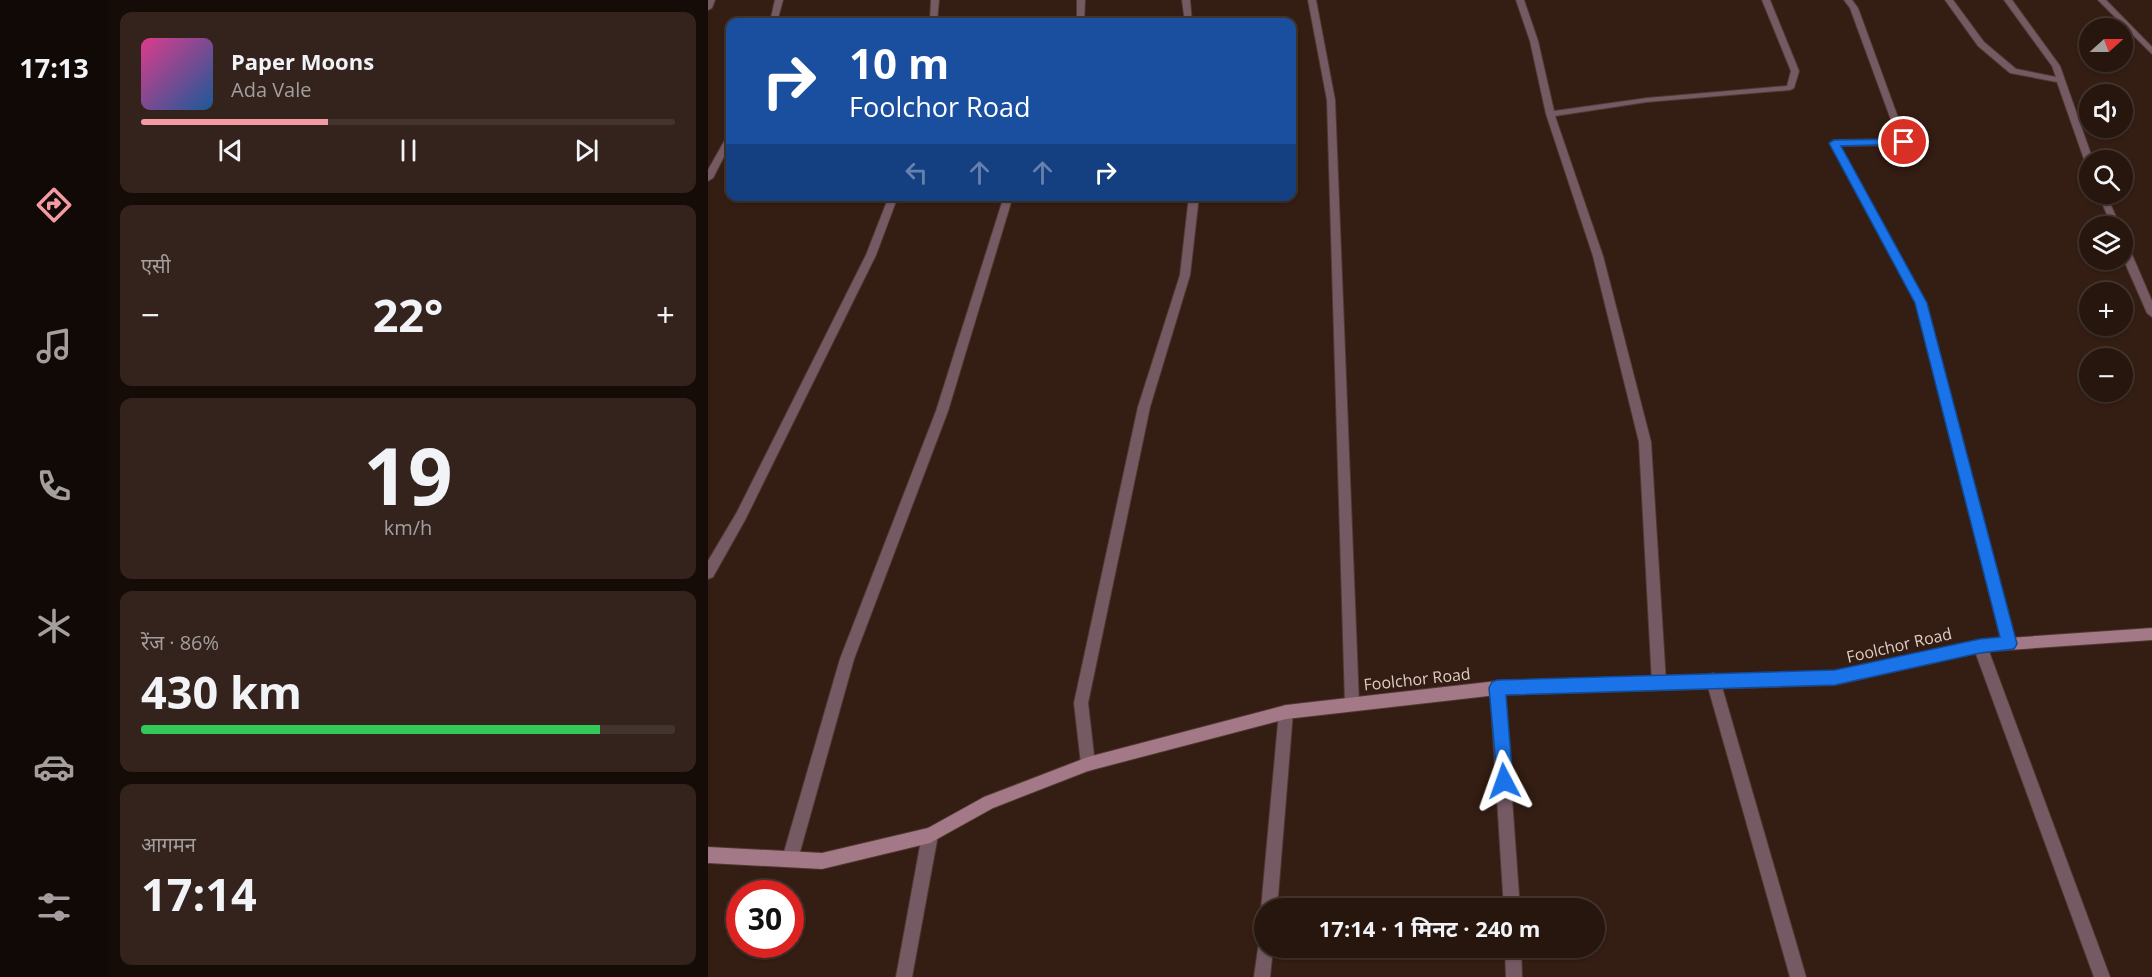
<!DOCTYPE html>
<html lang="hi">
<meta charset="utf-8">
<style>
:root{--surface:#27160e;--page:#33231c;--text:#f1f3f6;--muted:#a49f9e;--line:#43352e;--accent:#f49aa3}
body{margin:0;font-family:"Open Sans","Noto Sans Devanagari",sans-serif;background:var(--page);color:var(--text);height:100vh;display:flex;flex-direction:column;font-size:22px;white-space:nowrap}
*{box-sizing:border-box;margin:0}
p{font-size:20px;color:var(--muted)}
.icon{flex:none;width:33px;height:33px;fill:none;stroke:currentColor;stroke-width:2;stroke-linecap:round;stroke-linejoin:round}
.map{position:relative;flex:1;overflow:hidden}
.details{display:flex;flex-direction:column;gap:12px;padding:12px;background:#150c08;width:600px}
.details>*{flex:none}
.banner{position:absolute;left:18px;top:18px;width:570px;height:183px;border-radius:12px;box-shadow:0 2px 4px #0004,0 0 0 2px var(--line);background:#1a4fa0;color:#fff;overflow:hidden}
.needle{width:39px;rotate:69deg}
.fabs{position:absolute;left:1371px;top:18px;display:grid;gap:12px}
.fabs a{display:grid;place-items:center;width:54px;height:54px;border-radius:50%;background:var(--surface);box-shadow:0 2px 4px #0004,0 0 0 2px var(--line);font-size:30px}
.speed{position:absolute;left:18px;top:880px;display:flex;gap:12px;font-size:30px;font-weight:700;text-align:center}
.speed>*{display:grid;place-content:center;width:78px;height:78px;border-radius:50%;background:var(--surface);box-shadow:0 2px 4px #0004,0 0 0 2px var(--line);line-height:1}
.speed .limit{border:9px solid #d22;background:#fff;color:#111}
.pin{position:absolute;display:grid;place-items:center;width:51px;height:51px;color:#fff;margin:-26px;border:3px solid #fff;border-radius:50%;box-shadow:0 2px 6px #0007}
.me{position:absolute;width:66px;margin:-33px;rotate:356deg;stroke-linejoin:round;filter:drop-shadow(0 0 4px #0008)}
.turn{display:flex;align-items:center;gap:21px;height:126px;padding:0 24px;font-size:27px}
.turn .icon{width:78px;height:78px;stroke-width:2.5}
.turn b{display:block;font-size:42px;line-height:51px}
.lanes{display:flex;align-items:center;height:57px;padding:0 24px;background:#0003;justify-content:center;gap:30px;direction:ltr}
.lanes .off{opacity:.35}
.big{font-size:45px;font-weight:700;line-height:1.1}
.details .tile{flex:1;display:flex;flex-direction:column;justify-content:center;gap:9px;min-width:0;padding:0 21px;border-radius:12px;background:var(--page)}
.details .dial{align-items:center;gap:0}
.dial b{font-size:78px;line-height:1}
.song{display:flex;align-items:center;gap:18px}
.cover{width:72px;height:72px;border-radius:9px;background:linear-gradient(135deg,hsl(330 70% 55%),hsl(210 70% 35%))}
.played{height:6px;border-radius:3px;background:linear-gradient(90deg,var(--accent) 35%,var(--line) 35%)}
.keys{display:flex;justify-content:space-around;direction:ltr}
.heat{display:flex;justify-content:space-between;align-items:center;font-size:33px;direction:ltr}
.charge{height:9px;border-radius:4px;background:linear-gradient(90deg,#34c759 86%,var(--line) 0)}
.trip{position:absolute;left:546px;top:898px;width:351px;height:60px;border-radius:30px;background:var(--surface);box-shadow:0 2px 4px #0004,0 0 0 2px var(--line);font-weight:700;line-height:60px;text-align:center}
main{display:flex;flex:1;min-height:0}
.tabs{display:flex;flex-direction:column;width:108px;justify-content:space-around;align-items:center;background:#100906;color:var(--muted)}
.tabs .icon{width:42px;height:42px}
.tabs .selected{color:var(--accent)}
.tabs b{font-size:27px;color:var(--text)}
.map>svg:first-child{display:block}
</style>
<main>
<nav class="tabs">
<b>17:13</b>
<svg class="icon selected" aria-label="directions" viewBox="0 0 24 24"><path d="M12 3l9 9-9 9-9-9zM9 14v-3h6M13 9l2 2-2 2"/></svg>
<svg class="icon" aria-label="music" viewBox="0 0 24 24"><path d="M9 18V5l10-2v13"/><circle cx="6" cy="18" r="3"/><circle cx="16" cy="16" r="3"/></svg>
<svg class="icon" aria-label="phone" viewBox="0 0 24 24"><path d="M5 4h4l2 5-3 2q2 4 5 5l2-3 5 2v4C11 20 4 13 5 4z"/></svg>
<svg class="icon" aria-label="climate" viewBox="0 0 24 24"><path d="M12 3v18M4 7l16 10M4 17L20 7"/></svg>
<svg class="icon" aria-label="car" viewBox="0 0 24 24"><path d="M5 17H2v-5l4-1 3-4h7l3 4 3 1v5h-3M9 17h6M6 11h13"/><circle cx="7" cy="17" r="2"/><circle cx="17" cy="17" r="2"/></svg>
<svg class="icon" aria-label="filters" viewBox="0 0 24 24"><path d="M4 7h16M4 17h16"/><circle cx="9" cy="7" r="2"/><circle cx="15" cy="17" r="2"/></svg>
</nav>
<section class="details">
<div class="tile">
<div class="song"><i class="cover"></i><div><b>Paper Moons</b><p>Ada Vale</p></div></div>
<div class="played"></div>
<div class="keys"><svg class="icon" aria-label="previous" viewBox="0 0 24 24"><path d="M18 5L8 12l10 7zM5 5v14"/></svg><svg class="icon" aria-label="pause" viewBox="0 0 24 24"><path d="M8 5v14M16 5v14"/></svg><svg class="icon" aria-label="next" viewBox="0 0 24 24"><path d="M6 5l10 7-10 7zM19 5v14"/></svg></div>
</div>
<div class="tile"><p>एसी</p>
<div class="heat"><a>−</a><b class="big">22°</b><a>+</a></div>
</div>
<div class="tile dial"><b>19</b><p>km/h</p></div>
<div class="tile"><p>रेंज · 86%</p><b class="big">430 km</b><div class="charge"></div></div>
<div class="tile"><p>आगमन</p><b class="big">17:14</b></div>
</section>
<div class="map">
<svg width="1444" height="977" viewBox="0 0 1444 977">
<rect width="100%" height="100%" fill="#341d13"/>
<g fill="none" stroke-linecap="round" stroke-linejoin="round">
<g stroke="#4f3930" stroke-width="2">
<g id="street">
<path d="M0,0H7L4,8L0,10Z"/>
<path d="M67,0H75L69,22H62Z"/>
<path d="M223,0H231L229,22H222Z"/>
<path d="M369,0H377L376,22H369Z"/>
<path d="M474,0H482L484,22H477Z"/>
<path d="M600,0H608L627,100L651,704L649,709L644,711L639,709L637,704L619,100Z"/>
<path d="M808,0H816L830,41L846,111L939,98L1079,86L1083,71L1054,0H1062L1091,71L1086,88L1082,90L939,102L847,116L895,256L943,442L958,683L956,688L951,690L946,688L944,683L931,442L885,256L838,114L822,41Z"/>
<path d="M1136,0H1144L1150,8L1199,142L1195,145L1132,146L1218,303L1308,644L1306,648L1301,650L1296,648L1294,644L1208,303L1122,143L1126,140L1190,139L1142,8Z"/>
<path d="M1237,0H1245L1276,42L1308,69L1348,77L1344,66L1296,0H1304L1352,66L1385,160H1382V168L1378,165L1349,82L1302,73L1270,46Z"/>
<path d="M1390,0H1398L1444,47V54Z"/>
<path d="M22,135V145L5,178L0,181V170L18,138Z"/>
<path d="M1390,194H1398L1412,226H1404Z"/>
<path d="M181,196H190L168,255L37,520L5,577L0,579V561L29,512L158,255Z"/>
<path d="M296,196H305L240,411L146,659L90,859L87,864L82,867L77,864L74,859L132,659L228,411Z"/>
<path d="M481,196H491L482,275L442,407L380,703L387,764L385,769L380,771L375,769L373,764L366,703L430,407L472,275Z"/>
<path d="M1414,240L1419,243L1444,301V317L1439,313L1414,256Z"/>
<path d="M1272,640L1277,642L1279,646L1402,977H1386L1265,646L1267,642Z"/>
<path d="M1005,673L1010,675L1012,680L1098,977H1082L998,680L1000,675Z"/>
<path d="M789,681L794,683L796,688L812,909H796L782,688L784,683Z"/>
<path d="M578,705L583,707L585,712L569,909H556V915L553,909L571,712L573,707Z"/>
<path d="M222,827L227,830L230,835L204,977H188L214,835L217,830Z"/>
<path d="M556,940V948H565L562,977H546L551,942Z"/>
<path d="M797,948H813L814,977H798Z"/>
</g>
</g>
<g stroke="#4f3930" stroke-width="2">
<path id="secondary" d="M1444,628V640L1272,652L1127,685L789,695L578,719L380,771L285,808L222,843L114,869L0,863V847L114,853L220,828L276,797L380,757L578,705L789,681L1127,671L1272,640Z"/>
</g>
<use href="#street" fill="#755a63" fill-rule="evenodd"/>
<use href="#secondary" fill="#a37887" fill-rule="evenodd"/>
</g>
<path fill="#1a73e8" stroke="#114b97" stroke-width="1.5" d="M1196,139L1199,140V144L1133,146L1219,303L1309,644L1306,649L1272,653L1127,685L798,695L805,781L802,787L796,789L790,787L781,688L784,682L789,680L1127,670L1272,639L1292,637L1207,303L1121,143L1126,140Z"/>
<g text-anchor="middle" stroke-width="4.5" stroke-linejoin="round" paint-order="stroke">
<g font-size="16" fill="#ddcdc6" stroke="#341d13">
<text transform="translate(1191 645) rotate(-13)" y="6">Foolchor Road</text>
<text transform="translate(709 679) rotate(-6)" y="6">Foolchor Road</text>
</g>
</g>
</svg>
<div class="fabs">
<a><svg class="needle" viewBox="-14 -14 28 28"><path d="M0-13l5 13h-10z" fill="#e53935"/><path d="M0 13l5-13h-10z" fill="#a49f9e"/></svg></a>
<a><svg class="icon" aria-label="sound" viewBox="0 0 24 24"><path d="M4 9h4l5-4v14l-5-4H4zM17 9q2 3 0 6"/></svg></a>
<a><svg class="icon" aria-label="search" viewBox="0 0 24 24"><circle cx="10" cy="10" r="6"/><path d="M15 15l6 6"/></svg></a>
<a><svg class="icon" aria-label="layers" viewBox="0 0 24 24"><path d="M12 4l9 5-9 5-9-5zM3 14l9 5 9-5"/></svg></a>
<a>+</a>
<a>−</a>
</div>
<div class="speed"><div class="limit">30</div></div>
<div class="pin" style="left:1196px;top:142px;background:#d93025"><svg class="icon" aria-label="arrive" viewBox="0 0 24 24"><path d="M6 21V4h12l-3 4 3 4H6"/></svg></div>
<svg class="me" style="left:796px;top:781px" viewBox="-20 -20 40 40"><path d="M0-17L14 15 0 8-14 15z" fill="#1a73e8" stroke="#fff" stroke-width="4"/></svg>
<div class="trip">17:14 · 1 मिनट · 240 m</div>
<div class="banner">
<div class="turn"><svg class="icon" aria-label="right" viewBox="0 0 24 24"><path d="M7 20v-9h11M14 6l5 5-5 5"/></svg><div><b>10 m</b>Foolchor Road</div></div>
<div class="lanes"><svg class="icon off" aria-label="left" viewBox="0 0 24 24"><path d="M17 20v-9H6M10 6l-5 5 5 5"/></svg><svg class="icon off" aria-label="ahead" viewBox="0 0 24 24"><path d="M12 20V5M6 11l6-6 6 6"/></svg><svg class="icon off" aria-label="ahead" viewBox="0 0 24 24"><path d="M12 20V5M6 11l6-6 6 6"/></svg><svg class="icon" aria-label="right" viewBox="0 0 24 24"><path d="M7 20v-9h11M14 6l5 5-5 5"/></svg></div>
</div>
</div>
</main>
